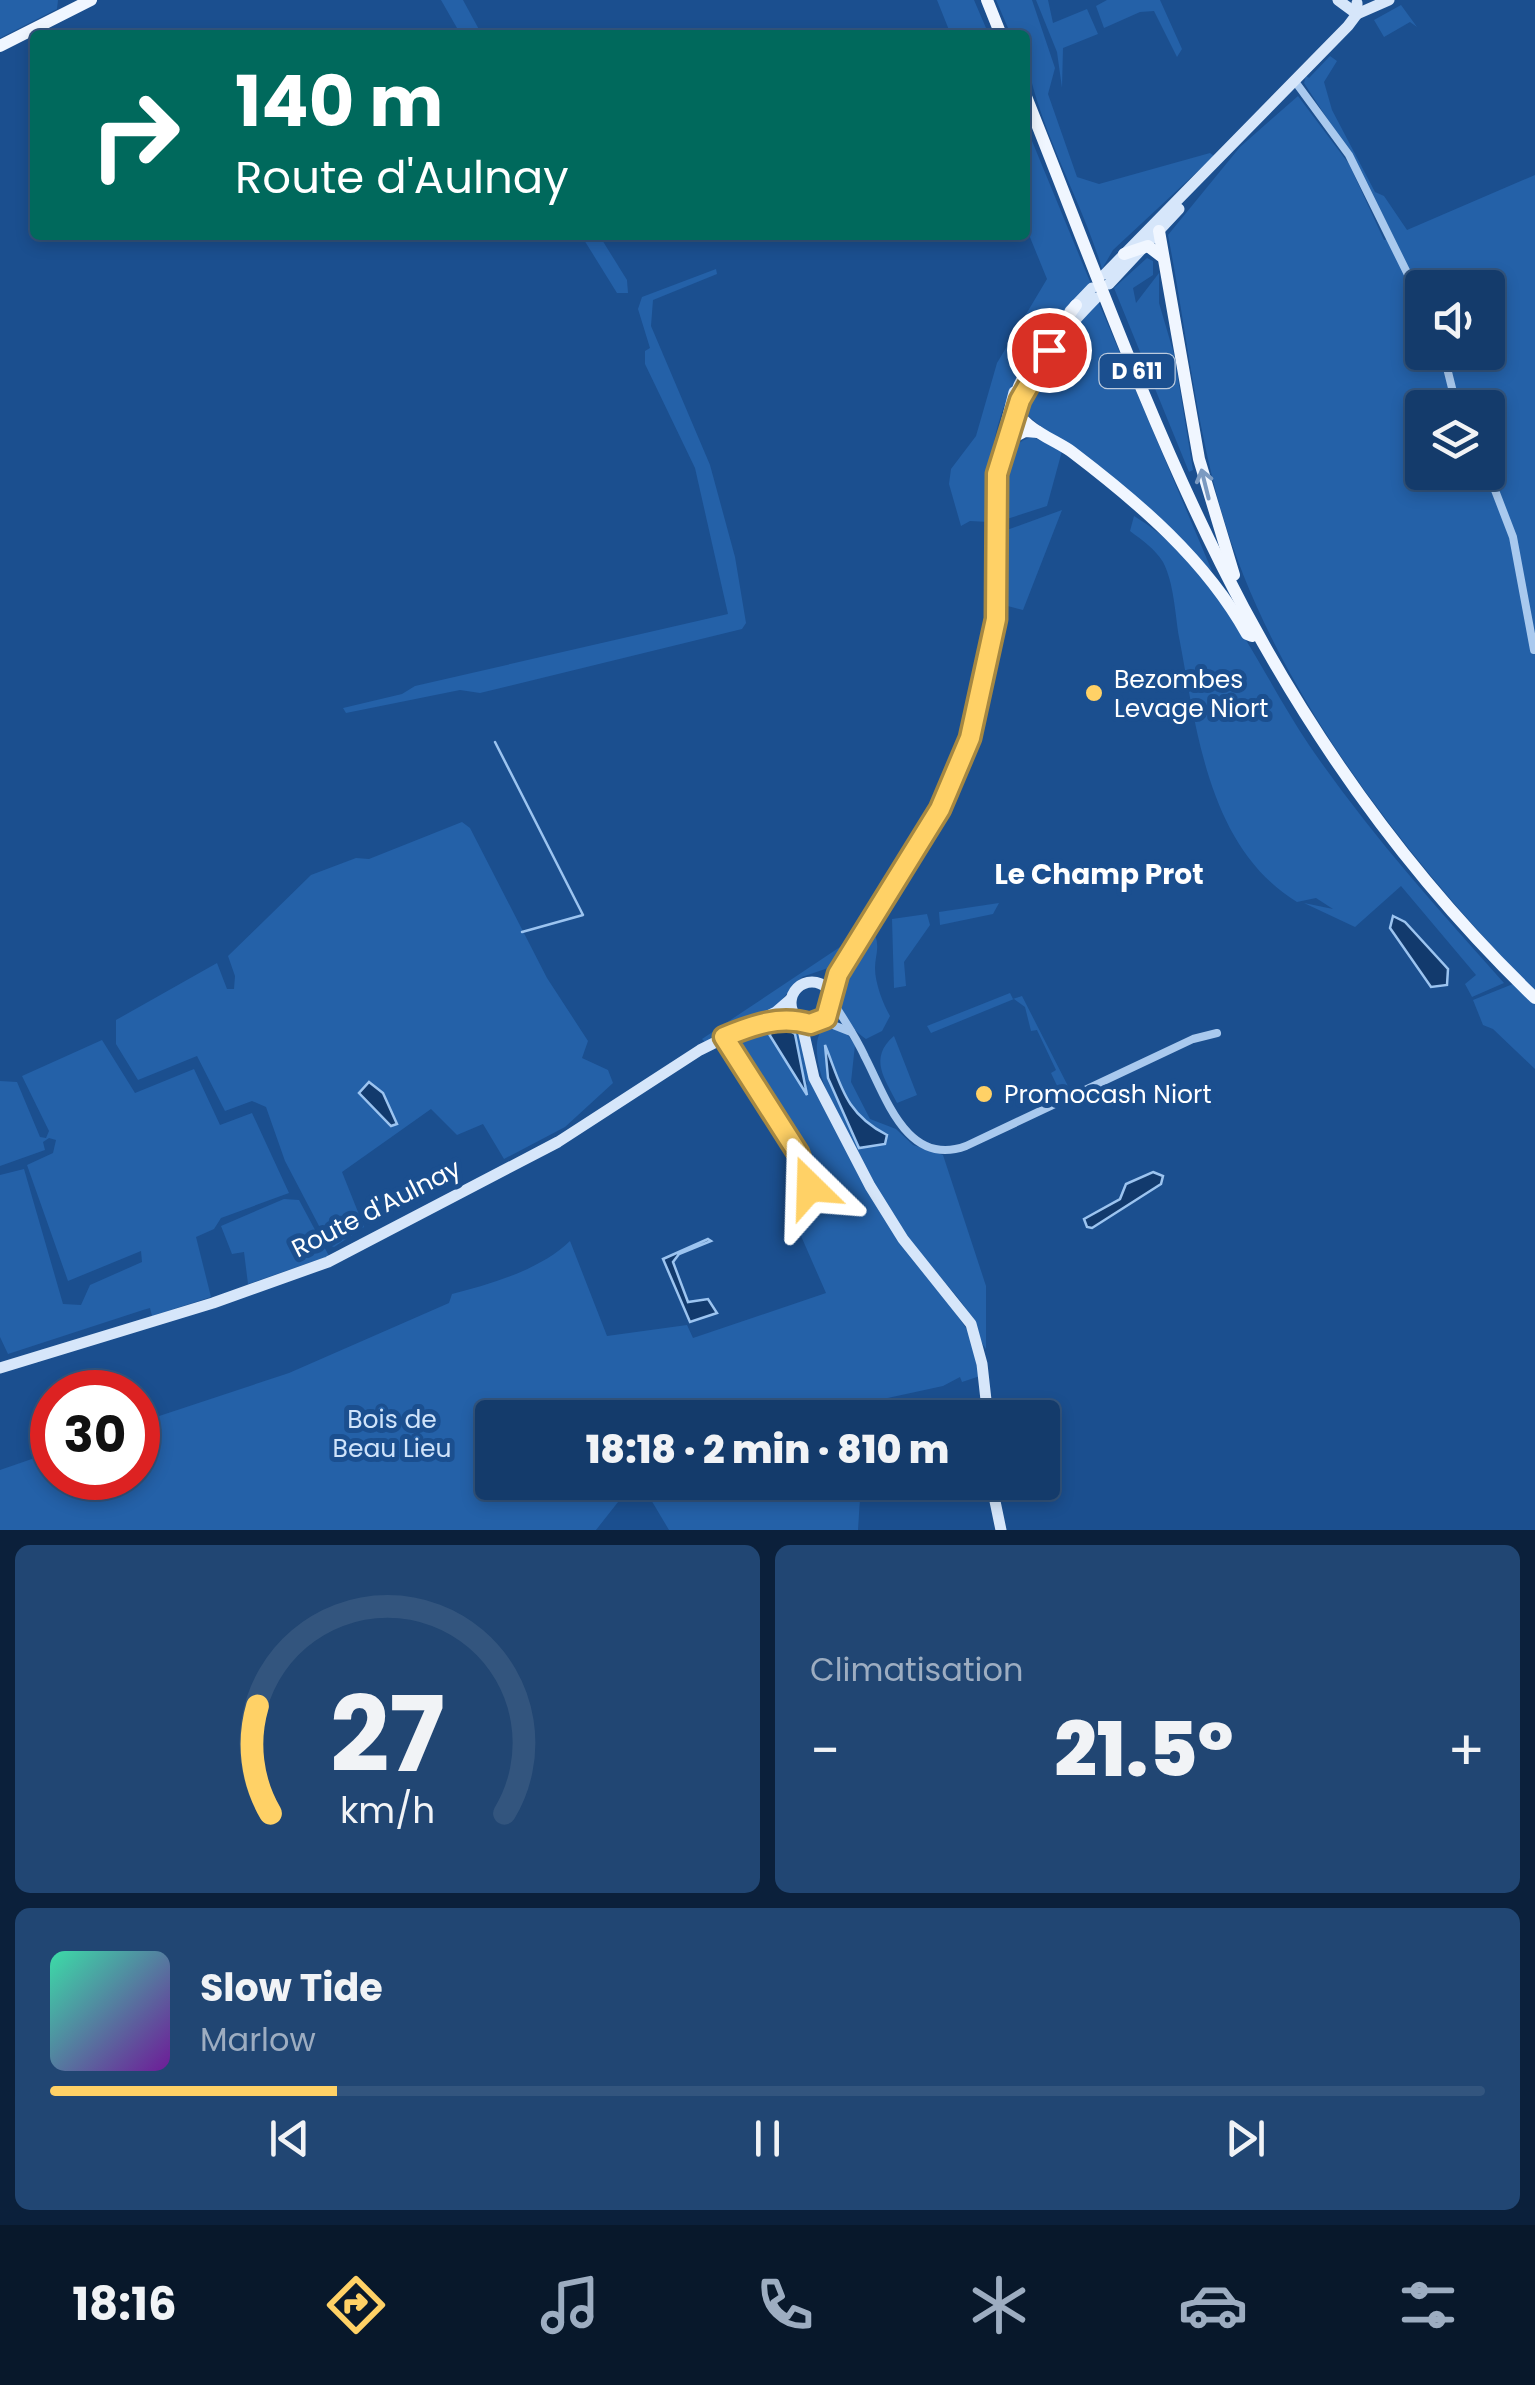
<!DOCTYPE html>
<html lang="fr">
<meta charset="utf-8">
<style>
:root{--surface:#143b6b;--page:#214673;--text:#f1f3f6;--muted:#9dadc1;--line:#33557e;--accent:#ffd166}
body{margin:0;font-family:Poppins,sans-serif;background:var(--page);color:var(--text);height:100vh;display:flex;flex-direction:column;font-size:38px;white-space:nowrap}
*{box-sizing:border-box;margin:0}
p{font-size:32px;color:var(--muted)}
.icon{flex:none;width:55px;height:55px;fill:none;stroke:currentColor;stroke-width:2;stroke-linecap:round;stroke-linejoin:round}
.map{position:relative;height:1530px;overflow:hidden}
.drawer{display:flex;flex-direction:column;gap:15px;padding:15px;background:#0b203b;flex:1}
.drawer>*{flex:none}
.guide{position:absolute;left:30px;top:30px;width:1000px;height:210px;border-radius:10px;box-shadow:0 5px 15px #0003,0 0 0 2px var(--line);background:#00695c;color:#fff;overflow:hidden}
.buttons{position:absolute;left:1405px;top:270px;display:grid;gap:20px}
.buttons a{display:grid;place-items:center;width:100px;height:100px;border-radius:10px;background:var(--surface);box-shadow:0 5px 15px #0003,0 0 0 2px var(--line);font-size:50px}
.speed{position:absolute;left:30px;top:1370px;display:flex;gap:20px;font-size:50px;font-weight:700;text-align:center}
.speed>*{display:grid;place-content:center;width:130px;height:130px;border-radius:50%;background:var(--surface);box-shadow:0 5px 15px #0003,0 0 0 2px var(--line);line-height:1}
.speed .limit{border:15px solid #d22;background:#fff;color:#111}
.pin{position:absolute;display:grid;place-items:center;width:85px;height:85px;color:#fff;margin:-42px;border:5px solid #fff;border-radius:50%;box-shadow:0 2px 10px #0007}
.me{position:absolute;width:110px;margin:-55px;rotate:338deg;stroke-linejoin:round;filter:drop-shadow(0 0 8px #0008)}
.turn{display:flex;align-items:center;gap:35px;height:210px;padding:0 40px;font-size:45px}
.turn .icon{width:130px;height:130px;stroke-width:2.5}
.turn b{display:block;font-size:70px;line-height:85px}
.big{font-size:75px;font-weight:800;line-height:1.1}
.drawer .widget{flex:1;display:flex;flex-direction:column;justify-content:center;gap:15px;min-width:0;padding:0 35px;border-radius:15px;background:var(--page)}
.drawer .dial{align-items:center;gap:0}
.dial svg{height:260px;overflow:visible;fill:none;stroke:var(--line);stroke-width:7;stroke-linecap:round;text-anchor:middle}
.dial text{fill:var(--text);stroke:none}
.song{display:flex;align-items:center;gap:30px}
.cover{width:120px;height:120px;border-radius:15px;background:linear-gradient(135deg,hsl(160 70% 55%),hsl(280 70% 35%))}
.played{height:10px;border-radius:5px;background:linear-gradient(90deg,var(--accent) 20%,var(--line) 20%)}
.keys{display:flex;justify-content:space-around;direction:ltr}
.heat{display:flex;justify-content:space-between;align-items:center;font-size:55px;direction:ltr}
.drawer .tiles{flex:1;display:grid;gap:15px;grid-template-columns:1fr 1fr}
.widget:last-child{grid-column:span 2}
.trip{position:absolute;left:475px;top:1400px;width:585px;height:100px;border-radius:10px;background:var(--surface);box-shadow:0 5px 15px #0003,0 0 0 2px var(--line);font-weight:800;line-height:100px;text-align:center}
.dock{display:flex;height:160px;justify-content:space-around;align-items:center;background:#08182b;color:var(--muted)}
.dock .icon{width:70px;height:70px}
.dock .active{color:var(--accent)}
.dock b{font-size:45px;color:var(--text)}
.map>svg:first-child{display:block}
</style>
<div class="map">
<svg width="1535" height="1530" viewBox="0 0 1535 1530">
<rect width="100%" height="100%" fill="#1b4f8f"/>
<g fill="#2461a8" fill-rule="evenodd">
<path d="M0,0H58L57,9L0,38Z"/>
<path d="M441,0H463L482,35H461Z"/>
<path d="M937,0H974L989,35H951Z"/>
<path d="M996,0H1032L1055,68L1048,94L1077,177L1099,184L1210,153L1214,156L1113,250L1102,269C1082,198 1025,105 1025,35H1011Z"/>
<path d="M1036,0H1048L1053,23L1087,9L1098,34L1063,48L1062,88L1057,52Z"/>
<path d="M1107,0H1160L1182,49L1177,57L1154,11L1140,12L1104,28L1096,6Z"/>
<path d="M1401,5L1417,27L1410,22L1384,37L1374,20Z"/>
<path d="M1330,56L1337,61L1324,82L1332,110L1375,192L1384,196L1407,230L1535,175V1069L1493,1029L1483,1025L1473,1000L1523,980C1397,845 1270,685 1219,503C1195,416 1185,323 1168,235L1240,147L1298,96L1349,164L1384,240L1389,239L1358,166L1304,83L1306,76L1309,78ZM1422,288H1488V352H1422ZM1422,408H1488V472H1422Z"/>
<path d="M1025,124L1091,284C1018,357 984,415 989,522L970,521L961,526L949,484L951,469L976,436L997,363L1047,279L1025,225Z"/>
<path d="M581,235H599L627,280L628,293H617Z"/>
<path d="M1147,258L1153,261V275L1133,288L1136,303L1159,273V303L1174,354L1193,470L1189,472L1114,288Z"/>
<path d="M716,269L717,274L653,300L651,326L710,465L735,557L746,623L742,629L480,693L460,690L346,713L343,708L402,694L415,686L728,614L695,468L645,364V351L650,348L638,309L642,297Z"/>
<path d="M1098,301L1212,571L1026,414C1016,386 1079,323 1098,301Z"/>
<path d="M1033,437L1062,451L1047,506L1007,519C997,493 1001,442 1033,437Z"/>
<path d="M1062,510L1023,610L1004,605V531Z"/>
<path d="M1134,516C1219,567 1256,666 1309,745C1367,830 1436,907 1504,983L1472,997L1465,984L1476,975L1401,886L1355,927L1304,903L1333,909L1316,898L1297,902C1208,847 1197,731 1179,637C1175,613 1174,583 1163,562C1155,549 1142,540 1130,531Z"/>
<path d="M462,822L470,828L547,978L588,1041L582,1058L608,1070L613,1083L565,1127L504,1159L483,1124L457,1135L431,1109L342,1172L364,1227L334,1247L329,1245L285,1161L266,1107L252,1101L225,1111L197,1056L138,1080L116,1044V1020L217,963L227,989H234L235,976L228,956L311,875L356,858L369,859Z"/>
<path d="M886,886L856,939L828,968L802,977L776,1006L705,1042L702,1039L843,945Z"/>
<path d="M999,903L993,914L940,925L939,912Z"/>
<path d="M927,914L930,925L904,962L906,986L894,988L892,919Z"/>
<path d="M875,935C880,948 875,956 875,968C875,983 883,1004 890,1016L882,1031L866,1039C819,1006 844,969 875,935Z"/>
<path d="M1010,993L1013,999L1022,996L1069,1088L1060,1092L1051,1073L1056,1070L1037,1030L1031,1031L1025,1007L1014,999L931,1033L927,1026Z"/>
<path d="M787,1022L800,1029L810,1079L868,1190L971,1335L980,1376L962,1382L960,1377L943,1386L883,1399L886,1406L864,1417L492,1418V1482L633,1483L596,1530H0V1470L52,1452V1478H138V1423L289,1373L449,1303L452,1294C491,1284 540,1270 570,1241L607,1336L687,1325L693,1338L826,1293L801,1236C851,1161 754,1107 736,1041ZM769,1034H795L798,1059L808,1086Z"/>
<path d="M826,1026L847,1034L855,1045L851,1082L870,1119L896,1129L913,1145L943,1155L986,1286V1349C977,1337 972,1317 962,1303C946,1282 927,1264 912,1244C888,1213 786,1053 826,1026Z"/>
<path d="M894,1036L917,1095L897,1103C885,1079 868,1058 894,1036Z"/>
<path d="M102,1040L135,1093L194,1069L220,1125L252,1113L289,1193L221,1218L214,1229L196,1237L211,1297L152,1316L150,1308L143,1310L8,1354L0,1337V1175L24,1169L63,1304L81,1305L90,1285L142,1262L141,1251L68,1281L27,1165L53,1153L56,1140L49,1138L43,1142L45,1150L0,1166V1081L17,1082L40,1137L46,1138L49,1131L22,1076Z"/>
<path d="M284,1199L299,1200L329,1256L248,1284L244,1252L232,1254L221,1226Z"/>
<path d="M641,1483H861L858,1530H669Z"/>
</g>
<g fill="#123a6d" stroke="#9cc4f0" stroke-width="2.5">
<path d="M1393,916L1405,922L1448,969L1447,985L1431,987L1390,928Z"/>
<path d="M784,1027L795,1034L807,1095L769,1034Z"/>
<path d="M825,1045C841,1084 844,1113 887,1135L885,1144L859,1148L828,1078Z"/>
<path d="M369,1082L383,1093L397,1124L391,1126L359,1093Z"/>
<path d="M1153,1172L1163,1176L1161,1184L1092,1228L1087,1227L1084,1219L1120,1199L1126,1184Z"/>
<path d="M708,1239L711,1241L679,1254L673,1262L688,1302L708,1299L717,1313L690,1322L663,1259Z"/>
</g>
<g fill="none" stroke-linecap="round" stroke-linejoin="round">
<path stroke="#9cc4f0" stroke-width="2.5" d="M495,742L583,915L522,932"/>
<g stroke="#a9c9ee" stroke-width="8">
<path d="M1294,80L1349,155L1422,303"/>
<path d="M1443,352L1457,408"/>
<path d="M1488,472L1513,537L1534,650"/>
<path d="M833,1002C844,1020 856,1037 865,1057C886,1097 907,1168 966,1146L1193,1039L1217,1033"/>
<path d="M823,1021L851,1032"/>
<path d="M724,1037L805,1166L810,1187L802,1215"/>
</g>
<g stroke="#d6e6fa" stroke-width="11">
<path d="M1338,0L1357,14L1389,0"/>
<path d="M1105,274L1348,26L1357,14V3"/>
<path d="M1109,284L1179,209"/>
<path d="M1070,311L1092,288"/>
<path d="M1008,437C1019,381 1057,338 1096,298"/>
<circle cx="812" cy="1003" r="21"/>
<path d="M832,996L846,961L940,809L977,716L996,619L997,458L1014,392"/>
<path d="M801,1021L814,1078L870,1186L903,1239L971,1324L982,1364L988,1418"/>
<path d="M0,1368L213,1303L328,1262L558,1142L700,1050L776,1012L791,999"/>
<path d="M991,1482L1001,1530"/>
</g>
<g stroke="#f0f6ff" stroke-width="12">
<path d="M987,0L1001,35"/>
<path d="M0,46L91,0"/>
<path d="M1025,94C1088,251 1145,412 1221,564C1301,724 1406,874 1535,998"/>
<path d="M1159,231L1199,459L1234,575"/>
<path d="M1124,254L1148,246L1161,256"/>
<path d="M1076,305C1061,328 1015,376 1015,402C1015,426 1056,440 1072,452C1139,503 1205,559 1247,634L1252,636"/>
<path d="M1008,440L1025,431L1038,432"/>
</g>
</g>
<defs><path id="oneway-shaft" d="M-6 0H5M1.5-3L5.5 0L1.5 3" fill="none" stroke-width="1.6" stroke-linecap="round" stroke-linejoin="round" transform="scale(2.5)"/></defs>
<use stroke="#7b9ac1" href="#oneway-shaft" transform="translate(1205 484) rotate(-104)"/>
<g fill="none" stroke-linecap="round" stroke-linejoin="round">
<g stroke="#a68842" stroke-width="25">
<path id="route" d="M810,1187L798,1153L724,1037C753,1025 780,1015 810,1024L826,1018L838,974L940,809L970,738L996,619L997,474L1020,400L1049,350"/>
</g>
<use href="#route" stroke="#ffd166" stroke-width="18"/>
</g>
<g fill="#ffd166" stroke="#1b4f8f" stroke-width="4">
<circle cx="1094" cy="693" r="10"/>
<circle cx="984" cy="1094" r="10"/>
</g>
<g text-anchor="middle" stroke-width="10" stroke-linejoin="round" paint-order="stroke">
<rect fill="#1b4f8f" stroke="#bbcadd" stroke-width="2.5" x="1099.5" y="354" width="75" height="34" rx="8"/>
<g font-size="22" font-weight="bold" fill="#fff">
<text x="1137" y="379">D 611</text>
</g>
<g font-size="25" fill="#fff" stroke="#1b4f8f" text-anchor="start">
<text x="1114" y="688">Bezombes<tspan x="1114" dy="29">Levage Niort</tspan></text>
<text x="1004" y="1103">Promocash Niort</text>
</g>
<g font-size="25" fill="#fff" stroke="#1b4f8f">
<text transform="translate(376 1208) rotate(-27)" y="9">Route d'Aulnay</text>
</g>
<g font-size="25" fill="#cfe3fa" stroke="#1b4f8f">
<text x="392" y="1428">Bois de<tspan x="392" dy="29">Beau Lieu</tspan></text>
</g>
<g font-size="28" font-weight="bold" fill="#fff" stroke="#1b4f8f">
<text x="1099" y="884">Le Champ Prot</text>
</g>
</g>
</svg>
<div class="buttons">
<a><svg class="icon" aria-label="sound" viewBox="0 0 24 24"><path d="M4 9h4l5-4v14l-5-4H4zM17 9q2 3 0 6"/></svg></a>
<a><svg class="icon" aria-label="layers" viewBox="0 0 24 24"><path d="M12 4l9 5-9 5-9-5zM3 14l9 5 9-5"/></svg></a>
</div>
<div class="speed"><div class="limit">30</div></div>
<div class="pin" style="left:1049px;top:350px;background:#d93025"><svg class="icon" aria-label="arrive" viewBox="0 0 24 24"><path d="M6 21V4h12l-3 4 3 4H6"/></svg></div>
<svg class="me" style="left:810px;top:1187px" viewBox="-20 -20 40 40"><path d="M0-17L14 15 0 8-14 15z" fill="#ffd166" stroke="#fff" stroke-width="4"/></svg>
<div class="trip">18:18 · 2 min · 810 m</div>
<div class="guide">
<div class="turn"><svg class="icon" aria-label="right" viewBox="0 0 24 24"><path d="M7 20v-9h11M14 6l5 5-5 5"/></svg><div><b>140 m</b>Route d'Aulnay</div></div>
</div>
</div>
<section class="drawer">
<div class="tiles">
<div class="widget dial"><svg viewBox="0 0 100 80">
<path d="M14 69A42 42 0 1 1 86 69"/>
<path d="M14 69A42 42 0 0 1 10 36" stroke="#ffd166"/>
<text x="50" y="56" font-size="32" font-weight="700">27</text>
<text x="50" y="72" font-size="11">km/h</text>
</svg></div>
<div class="widget"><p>Climatisation</p>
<div class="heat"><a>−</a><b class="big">21.5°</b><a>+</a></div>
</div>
<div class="widget">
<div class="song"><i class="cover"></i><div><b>Slow Tide</b><p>Marlow</p></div></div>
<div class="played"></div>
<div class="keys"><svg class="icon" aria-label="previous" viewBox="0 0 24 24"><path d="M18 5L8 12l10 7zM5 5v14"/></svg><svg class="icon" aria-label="pause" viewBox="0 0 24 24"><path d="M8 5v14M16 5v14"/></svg><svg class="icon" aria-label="next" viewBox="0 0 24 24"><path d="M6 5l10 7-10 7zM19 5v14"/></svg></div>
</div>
</div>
</section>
<nav class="dock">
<b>18:16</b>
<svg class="icon active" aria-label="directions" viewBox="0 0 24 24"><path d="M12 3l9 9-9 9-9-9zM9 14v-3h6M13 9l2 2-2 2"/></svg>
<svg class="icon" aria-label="music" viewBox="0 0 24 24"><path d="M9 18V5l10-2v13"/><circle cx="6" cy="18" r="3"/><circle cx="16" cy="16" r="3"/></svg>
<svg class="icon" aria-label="phone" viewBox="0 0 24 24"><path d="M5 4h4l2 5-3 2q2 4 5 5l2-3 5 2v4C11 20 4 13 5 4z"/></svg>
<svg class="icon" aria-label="climate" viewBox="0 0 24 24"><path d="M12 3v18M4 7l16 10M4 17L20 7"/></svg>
<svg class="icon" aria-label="car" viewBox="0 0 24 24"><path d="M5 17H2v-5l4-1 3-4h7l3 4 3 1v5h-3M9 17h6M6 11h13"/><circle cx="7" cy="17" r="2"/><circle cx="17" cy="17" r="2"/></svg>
<svg class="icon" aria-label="filters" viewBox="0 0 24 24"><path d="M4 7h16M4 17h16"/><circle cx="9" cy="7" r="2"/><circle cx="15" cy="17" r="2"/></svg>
</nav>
